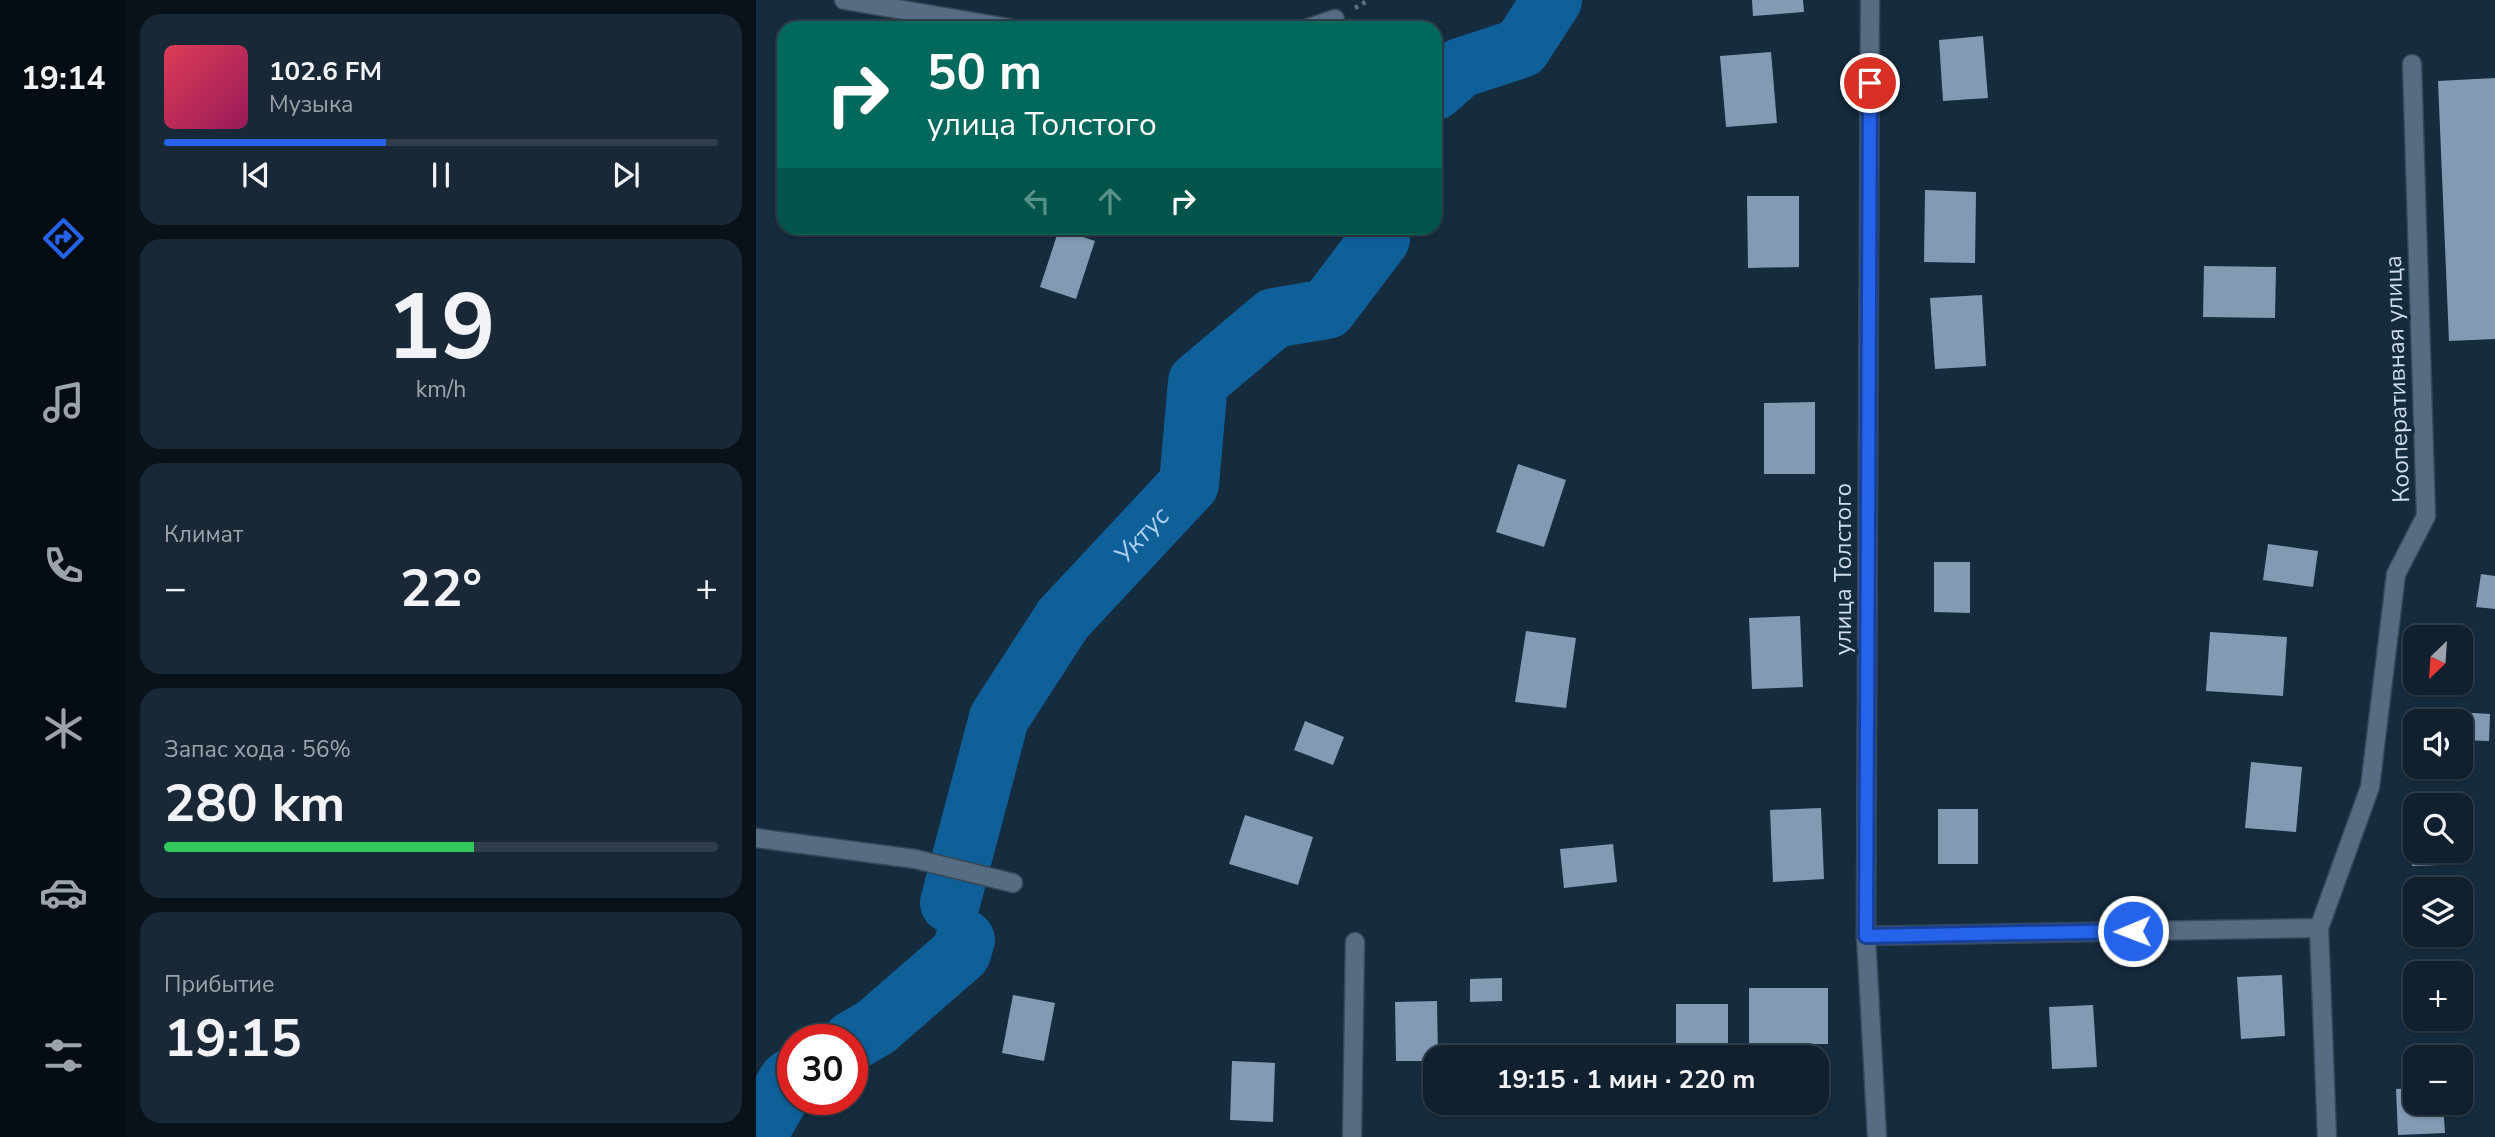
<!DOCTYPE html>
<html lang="ru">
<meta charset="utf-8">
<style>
:root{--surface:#10202e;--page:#192836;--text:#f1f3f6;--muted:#9ca3aa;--line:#303e4a;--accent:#2563eb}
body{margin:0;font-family:"Nunito Sans",sans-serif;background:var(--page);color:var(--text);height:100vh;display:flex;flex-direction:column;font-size:26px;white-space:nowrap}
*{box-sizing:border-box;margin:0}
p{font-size:23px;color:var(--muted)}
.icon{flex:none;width:38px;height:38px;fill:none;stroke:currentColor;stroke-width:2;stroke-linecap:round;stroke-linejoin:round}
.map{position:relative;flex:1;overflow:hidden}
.panel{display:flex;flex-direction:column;gap:14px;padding:14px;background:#091219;width:630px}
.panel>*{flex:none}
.banner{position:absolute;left:21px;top:21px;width:665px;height:214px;border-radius:21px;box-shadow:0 2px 5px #0004,0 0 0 2px var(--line);background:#00695c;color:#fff;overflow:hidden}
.needle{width:46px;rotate:205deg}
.fabs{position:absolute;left:1647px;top:625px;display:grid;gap:14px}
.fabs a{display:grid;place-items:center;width:70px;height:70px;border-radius:14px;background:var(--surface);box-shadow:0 2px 5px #0004,0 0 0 2px var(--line);font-size:35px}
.speed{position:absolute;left:21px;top:1024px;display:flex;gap:14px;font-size:35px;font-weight:700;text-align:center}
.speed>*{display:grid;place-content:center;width:91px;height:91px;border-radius:50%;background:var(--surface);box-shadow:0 2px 5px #0004,0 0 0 2px var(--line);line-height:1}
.speed .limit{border:10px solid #d22;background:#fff;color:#111}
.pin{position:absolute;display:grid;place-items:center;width:60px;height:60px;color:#fff;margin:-30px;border:4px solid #fff;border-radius:50%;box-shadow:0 2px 7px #0007}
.me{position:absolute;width:77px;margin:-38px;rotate:269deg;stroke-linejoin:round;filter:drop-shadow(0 0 5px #0008)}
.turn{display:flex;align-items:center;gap:24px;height:147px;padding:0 35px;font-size:32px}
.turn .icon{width:91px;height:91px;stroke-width:2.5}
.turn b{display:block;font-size:49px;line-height:60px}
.lanes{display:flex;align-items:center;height:66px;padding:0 35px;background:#0003;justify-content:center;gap:35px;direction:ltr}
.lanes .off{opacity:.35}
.big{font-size:52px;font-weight:700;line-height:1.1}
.panel .card{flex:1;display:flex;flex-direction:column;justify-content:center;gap:10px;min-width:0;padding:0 24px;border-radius:21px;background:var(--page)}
.panel .dial{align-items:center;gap:0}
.dial b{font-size:91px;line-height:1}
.song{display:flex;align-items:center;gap:21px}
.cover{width:84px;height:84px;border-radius:10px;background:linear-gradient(135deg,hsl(350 70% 55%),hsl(330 70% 35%))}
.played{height:7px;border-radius:4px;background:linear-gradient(90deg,var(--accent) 40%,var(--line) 40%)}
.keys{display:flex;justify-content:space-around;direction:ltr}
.heat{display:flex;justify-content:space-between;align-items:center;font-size:38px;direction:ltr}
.charge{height:10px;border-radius:5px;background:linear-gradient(90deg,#34c759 56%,var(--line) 0)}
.trip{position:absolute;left:667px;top:1045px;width:406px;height:70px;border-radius:21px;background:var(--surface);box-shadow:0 2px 5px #0004,0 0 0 2px var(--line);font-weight:700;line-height:70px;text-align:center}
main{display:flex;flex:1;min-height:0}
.tabs{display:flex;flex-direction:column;width:126px;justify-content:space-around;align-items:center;background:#060d12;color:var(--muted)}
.tabs .icon{width:49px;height:49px}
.tabs .on{color:var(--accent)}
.tabs b{font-size:32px;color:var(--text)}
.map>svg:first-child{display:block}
</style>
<main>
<nav class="tabs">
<b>19:14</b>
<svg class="icon on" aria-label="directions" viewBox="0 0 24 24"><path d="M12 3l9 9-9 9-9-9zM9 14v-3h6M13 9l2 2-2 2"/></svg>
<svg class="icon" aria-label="music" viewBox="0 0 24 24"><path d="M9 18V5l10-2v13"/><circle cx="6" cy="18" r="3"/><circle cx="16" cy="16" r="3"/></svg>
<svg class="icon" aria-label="phone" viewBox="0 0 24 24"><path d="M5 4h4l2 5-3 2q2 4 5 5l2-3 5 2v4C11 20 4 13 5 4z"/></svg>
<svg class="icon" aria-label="climate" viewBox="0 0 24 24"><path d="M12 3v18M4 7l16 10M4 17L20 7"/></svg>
<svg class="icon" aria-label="car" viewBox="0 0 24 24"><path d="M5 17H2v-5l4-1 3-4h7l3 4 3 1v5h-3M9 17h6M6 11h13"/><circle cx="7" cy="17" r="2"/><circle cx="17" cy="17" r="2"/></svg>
<svg class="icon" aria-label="filters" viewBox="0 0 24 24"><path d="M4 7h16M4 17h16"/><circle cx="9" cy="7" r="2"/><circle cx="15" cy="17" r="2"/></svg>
</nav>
<section class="panel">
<div class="card">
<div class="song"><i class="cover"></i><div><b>102.6 FM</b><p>Музыка</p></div></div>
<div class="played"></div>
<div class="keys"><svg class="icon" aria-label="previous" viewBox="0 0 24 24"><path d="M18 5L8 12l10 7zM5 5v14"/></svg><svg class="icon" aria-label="pause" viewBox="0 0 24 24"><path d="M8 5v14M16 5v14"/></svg><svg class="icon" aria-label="next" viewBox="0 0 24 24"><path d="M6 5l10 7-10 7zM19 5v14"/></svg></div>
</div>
<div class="card dial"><b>19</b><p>km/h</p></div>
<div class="card"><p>Климат</p>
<div class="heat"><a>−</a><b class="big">22°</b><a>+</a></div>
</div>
<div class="card"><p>Запас хода · 56%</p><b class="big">280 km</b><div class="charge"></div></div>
<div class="card"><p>Прибытие</p><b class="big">19:15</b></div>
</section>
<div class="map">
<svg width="1739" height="1137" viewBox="0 0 1739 1137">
<rect width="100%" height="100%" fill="#152b3e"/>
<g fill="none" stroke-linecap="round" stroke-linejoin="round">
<g stroke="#0f5f99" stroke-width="60">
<path d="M679,90L704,68L765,48L796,0"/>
<path id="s1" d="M194,903L243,718L307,619L433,484L442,382L518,318L571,309L624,239L619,228"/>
<path d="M96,1041L120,1027L205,953L209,940"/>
<path d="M0,1137L32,1081L37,1077"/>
</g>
</g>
<g fill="#829bb3">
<path d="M996,0H1047L1048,12L997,16Z"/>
<path d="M1227,36L1232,98L1187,101L1183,40Z"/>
<path d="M1015,52L1021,123L970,127L964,56Z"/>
<path d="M1739,78V339L1693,341L1682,81Z"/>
<path d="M1169,190L1220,192L1219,263L1168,262Z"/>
<path d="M991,196H1043V267L992,268Z"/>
<path d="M303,229L339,241L320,299L284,287Z"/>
<path d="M1448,266L1520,267L1519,318L1447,317Z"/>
<path d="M1226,295L1230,366L1179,369L1174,298Z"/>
<path d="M1059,402V474H1008V403Z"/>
<path d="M762,464L810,480L788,547L740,532Z"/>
<path d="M1512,544L1562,551L1557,587L1507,580Z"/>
<path d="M1178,562H1214V613L1178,612Z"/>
<path d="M1725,574L1739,576V609L1720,607Z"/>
<path d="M1044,616L1047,687L996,689L993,618Z"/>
<path d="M770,631L820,638L810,708L759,702Z"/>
<path d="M1454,632L1531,637L1527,696L1450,691Z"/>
<path d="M1665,710L1734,714L1733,741L1704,740V721H1664Z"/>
<path d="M549,721L588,737L577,765L538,750Z"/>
<path d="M1495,762L1546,767L1540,832L1489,828Z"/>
<path d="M1065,808L1068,879L1017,882L1014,810Z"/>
<path d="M1653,808H1659V850H1684L1685,865L1656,866Z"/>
<rect x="1182" y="809" width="40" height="55"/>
<path d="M489,815L557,837L542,885L473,864Z"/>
<path d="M857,844L861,882L808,888L804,849Z"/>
<path d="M1526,975L1529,1036L1485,1039L1481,977Z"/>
<path d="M746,978V1001L714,1002V979Z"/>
<rect x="993" y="988" width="79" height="56"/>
<path d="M257,995L299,1003L288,1061L246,1053Z"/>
<path d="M681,1001L682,1057H679V1061H640L639,1002Z"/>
<rect x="920" y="1004" width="52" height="53"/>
<path d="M1337,1005L1341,1067L1296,1069L1293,1007Z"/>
<path d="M476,1061L519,1063L517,1122L474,1120Z"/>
<path d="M1659,1088V1102H1687L1689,1133L1642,1135L1640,1089Z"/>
</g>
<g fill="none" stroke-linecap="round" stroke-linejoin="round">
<g stroke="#374757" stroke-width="21">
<g id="minor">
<path d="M88,0L253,28"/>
<path d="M1114,0L1110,936L1121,1137"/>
<path d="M552,28L579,19"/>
<path d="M0,838L159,859L257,883"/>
<path d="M1110,936L1563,928"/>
<path d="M596,1137L599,942"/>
<path d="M1571,1137L1563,928L1614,787L1640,574L1670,516L1656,64"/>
</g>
</g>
<path stroke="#5d6f80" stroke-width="4.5" stroke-dasharray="3.5 5" stroke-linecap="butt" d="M599,8L613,0"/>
<use href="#minor" stroke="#556c83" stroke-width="18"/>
</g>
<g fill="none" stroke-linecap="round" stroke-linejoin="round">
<g stroke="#184099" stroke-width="18">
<path id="route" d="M1114,83L1110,936L1377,931"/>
</g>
<use href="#route" stroke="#2563eb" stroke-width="12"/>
</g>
<g text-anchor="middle" stroke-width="7" stroke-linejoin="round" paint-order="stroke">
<g font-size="24" fill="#cfdce9" stroke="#152b3e">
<text transform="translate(1641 379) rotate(-92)" y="8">Кооперативная улица</text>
<text transform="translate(1087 569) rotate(-90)" y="8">улица Толстого</text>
</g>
<g font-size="26" font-style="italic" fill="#accff0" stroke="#152b3e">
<text dy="9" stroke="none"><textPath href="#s1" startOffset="424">Уктус</textPath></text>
</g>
</g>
</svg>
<div class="fabs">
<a><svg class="needle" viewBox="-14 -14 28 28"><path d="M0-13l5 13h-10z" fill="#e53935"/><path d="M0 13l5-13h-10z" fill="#9ca3aa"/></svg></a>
<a><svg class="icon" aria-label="sound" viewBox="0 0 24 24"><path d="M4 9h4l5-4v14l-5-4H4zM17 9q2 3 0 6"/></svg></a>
<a><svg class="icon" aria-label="search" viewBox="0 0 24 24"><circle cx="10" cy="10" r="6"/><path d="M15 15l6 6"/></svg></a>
<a><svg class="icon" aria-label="layers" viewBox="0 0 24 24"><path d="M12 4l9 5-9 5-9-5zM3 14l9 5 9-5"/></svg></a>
<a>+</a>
<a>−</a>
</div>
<div class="speed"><div class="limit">30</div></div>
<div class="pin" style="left:1114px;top:83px;background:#d93025"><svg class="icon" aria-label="arrive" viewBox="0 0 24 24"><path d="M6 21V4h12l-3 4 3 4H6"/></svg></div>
<svg class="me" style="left:1377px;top:931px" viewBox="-20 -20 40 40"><circle r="17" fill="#2563eb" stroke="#fff" stroke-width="3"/><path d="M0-11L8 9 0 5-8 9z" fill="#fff"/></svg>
<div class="trip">19:15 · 1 мин · 220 m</div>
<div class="banner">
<div class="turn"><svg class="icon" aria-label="right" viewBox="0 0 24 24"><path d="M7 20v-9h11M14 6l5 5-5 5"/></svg><div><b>50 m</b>улица Толстого</div></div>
<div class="lanes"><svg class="icon off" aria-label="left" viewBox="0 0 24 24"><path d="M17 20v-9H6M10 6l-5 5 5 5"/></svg><svg class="icon off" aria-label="ahead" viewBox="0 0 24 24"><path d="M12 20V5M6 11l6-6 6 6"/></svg><svg class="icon" aria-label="right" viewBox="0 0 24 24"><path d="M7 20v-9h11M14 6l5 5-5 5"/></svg></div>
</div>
</div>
</main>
